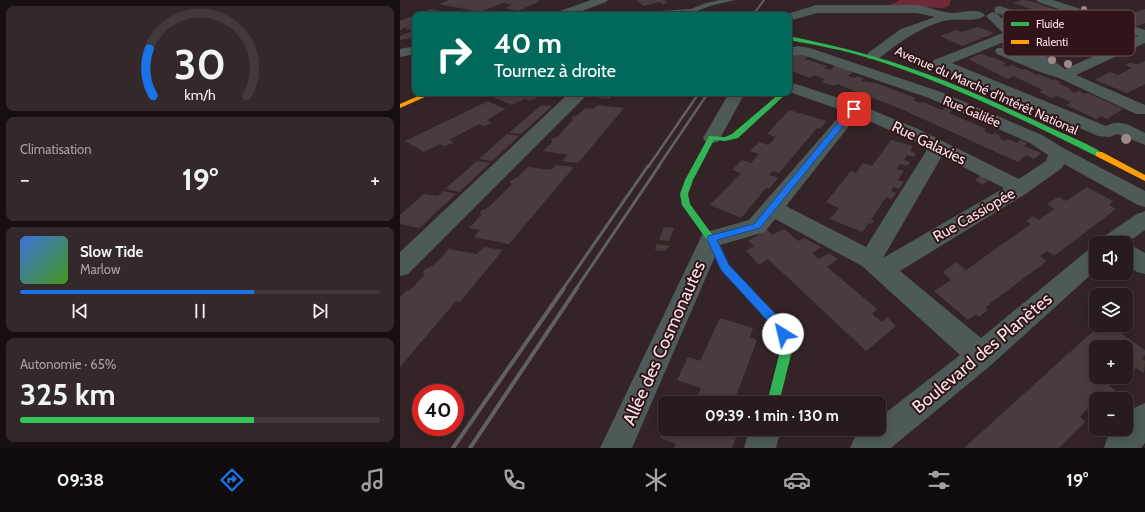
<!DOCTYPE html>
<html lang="fr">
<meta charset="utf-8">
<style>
:root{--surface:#271b1d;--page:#33282a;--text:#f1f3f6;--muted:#a4a1a4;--line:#43393b;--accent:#1a73e8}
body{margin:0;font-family:Cabin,sans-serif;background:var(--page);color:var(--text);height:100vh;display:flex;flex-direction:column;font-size:15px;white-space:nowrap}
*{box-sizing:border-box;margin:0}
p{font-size:13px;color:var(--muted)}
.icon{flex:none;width:22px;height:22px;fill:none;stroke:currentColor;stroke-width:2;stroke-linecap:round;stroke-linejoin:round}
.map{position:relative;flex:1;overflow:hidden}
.drawer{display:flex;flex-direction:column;gap:6px;padding:6px;background:#150f10;width:400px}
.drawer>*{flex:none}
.top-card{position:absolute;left:12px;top:12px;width:380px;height:84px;border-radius:8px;box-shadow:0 2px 10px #0003,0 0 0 1px var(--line);background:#00695c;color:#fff;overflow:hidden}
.tools{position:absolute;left:689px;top:236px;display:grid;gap:8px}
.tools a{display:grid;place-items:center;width:44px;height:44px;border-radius:8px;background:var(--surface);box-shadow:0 2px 10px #0003,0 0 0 1px var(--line);font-size:20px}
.speed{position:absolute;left:12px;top:384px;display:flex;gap:8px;font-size:20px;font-weight:700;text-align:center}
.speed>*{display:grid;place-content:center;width:52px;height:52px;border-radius:50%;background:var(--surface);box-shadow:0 2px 10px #0003,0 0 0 1px var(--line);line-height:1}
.speed .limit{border:6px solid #d22;background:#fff;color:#111}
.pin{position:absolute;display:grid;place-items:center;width:34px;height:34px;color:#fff;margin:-17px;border-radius:8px;box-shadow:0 2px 6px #0006}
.me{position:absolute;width:44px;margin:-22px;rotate:324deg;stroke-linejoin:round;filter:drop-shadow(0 0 3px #0008)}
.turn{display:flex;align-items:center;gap:14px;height:84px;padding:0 16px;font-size:18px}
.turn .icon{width:52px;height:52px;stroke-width:2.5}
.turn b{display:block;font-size:28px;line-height:34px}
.big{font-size:30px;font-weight:700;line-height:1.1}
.drawer .tile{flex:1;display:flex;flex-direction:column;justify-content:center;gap:6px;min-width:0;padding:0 14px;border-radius:8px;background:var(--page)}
.drawer .dial{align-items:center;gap:0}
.dial svg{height:104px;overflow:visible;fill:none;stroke:var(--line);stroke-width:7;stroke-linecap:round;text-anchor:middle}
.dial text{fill:var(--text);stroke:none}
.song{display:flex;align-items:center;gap:12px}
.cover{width:48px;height:48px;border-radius:6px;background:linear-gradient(135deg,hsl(220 70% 55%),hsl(100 70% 35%))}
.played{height:4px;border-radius:2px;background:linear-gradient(90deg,var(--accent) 65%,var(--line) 65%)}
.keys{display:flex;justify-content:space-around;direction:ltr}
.heat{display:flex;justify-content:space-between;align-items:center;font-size:22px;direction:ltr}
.charge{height:6px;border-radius:3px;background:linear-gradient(90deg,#34c759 65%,var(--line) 0)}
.trip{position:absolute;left:258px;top:396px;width:228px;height:40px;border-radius:8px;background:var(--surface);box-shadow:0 2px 10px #0003,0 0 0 1px var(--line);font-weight:700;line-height:40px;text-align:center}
.dock{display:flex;height:64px;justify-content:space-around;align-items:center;background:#100b0c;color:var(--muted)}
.dock .icon{width:28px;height:28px}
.dock .selected{color:var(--accent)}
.dock b{font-size:18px;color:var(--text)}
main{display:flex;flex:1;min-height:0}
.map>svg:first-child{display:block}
</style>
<main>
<section class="drawer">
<div class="tile dial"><svg viewBox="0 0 100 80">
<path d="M14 69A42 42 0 1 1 86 69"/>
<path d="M14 69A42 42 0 0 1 11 33" stroke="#1a73e8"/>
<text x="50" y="56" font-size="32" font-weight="700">30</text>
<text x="50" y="72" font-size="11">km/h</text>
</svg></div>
<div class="tile"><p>Climatisation</p>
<div class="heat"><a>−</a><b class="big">19°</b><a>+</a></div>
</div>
<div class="tile">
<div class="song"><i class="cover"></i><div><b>Slow Tide</b><p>Marlow</p></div></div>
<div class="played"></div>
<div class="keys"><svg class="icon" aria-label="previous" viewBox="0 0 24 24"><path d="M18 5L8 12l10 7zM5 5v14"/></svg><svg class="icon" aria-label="pause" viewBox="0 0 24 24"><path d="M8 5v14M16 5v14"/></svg><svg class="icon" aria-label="next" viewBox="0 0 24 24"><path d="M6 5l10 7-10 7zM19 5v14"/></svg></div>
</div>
<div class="tile"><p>Autonomie · 65%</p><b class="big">325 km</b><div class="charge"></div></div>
</section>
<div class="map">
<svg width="745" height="448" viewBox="0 0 745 448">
<rect width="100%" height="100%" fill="#342427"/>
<path fill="#6c2b37" d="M500,0H551L549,6L543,8L487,6Z"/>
<g fill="#4a3c3e">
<path d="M49,0H135L140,1L118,11L104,8L112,5L103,3L80,12L39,4Z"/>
<path d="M237,0H264L268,3L263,4L260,2L243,6Z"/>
<path d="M622,0L630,1L685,19L684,20L707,27L705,28L731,35L717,42L694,33L696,32L671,25L674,24L642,13L639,14L629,11L632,9L613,3Z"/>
<path d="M30,9L42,11L34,15H15V29L6,30L7,27L0,30V21Z"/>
<path d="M745,9V23L737,26L709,17L716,15L721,17Z"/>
<path d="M578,27L594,33L586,37H579L582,38L562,46L540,36L557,30L561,32Z"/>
<path d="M15,30V37L0,40V36Z"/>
<path d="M396,52L409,56L405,59L427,66L425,68L430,70L436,65L454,71L448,76L455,78L457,76L463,79L461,81L476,83L515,98L513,100L520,103L523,102L542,110L546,107L553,110L549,113L586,129L584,131L592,135L594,133L601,136L599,138L605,141L608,139L617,143L620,140L627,143L624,146L641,153L634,159L626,155L618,162L501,109L437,84L434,86L421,82L425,79L414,75L410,78L389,70V58Z"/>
<path d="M580,54L595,58L606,63L603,65L608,67L611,65L623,70L626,69L636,75L638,74L652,80L654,79L661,82L658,83L671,89L669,90L675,93L678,91L685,94L688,93L723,109L707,119L701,116L696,119L666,105L671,102L657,96L652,98L639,92L643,90L613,76L608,79L568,59Z"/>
<path d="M745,61V84L727,93L695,80L710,72L718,75L732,68L725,65L729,63L738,64Z"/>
<path d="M100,93H137L132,96L136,97L135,99L129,101L125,99L112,105L93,97Z"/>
<path d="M203,93H216L209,99L198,98Z"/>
<path d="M88,101L105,109L87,120L91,122L90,124L83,126L79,124L49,140L53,142L51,144L44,146L40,144L24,152L5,141Z"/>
<path d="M141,105L152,106L121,134L109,133Z"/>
<path d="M198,105L224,108L178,163L162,161L168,155L143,151L152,142L151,139L157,137L173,120L172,117L178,115L185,108L194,109Z"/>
<path d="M389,110L427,121L420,129L417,128L379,173L373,171L369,175L378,178L369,189L366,188L341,218L310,205L341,173L332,170L342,160L351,163L359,154L350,151L359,142L368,145L376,137L367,134Z"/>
<path d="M107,134L119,136L92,161L79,159Z"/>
<path d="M491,140L513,146L510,151L516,153L514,157L507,155L504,160L510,162L507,166L500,164L497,169L504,171L498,180L504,182L499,189L494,187L491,191L496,193L492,199L486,197L471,220L474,221L472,224L469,223L462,232L430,219L439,208L426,202L451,171L456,173L463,163L472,166Z"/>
<path d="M77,161L90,163L59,192L45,189Z"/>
<path d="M156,165L174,167L109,244L74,237L80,230L69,228L81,215L80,212L81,211L89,207L112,184L110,182L111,180L118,177L128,167L151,170Z"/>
<path d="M581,175L589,180L583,185L575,180Z"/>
<path d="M687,187L713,201L709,205L716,209L654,256L647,251L640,256L647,261L592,302L586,307L588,310L579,317L576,314L568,320L534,291L551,280L543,272L556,262L566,270L631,224L626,221L633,216L639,220L654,209L647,204L658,197L666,201Z"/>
<path d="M43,191L56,194L19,228L0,224V215L24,194L38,196Z"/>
<path d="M264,227L274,228L269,241L259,240Z"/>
<path d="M384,229L398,241L404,238L421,247L412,253L419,259L429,253L438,259L427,267L477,309L472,314L482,322L487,317L496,326L466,351L368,259L359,265L346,251L354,246L348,241L367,230L372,235Z"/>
<path d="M257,244L269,246L266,251L255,250Z"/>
<path d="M84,247L103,250L60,302L56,301L0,367V297L6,291H9L25,275L23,273L24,270L35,264L49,249L77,254Z"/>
<path d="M320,318L353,328L350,337L357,340L335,399L340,400L338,403H295L301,388L277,380L288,357L300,361Z"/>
<path d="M700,325H709L745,350V355L742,359L745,361L744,373L736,368L729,375L721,381L715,377H726V347H696V377H712L706,383L715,390L709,397L699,390L692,398L696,401V409L693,412L688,408L680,417L685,422L659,448H564Z"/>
<path d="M265,429H339L332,448H274L276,444L260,438Z"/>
</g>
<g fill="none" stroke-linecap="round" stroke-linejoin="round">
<path fill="#4e5a58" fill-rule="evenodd" d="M320,0H335L310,6L292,13L223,15L227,13L291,9L306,3Z"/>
<g fill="#4e5a58" fill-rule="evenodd">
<path d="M191,0H208L206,2L172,15H155L157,12Z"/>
<path d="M636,0H653L745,30V43L676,75L745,105V114H736L659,78L637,71L597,54L595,51L597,48H607L629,57L609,40L552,63L706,126C720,118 732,127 745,133V145L718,134L709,137L698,136L534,66L532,63L534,60L603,33L586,16L592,12L596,13L634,48L665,69L703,52L596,13L594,10L596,7L600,6L715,47L738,36L638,2Z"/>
<path d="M416,5H517C530,7 542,13 554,13C562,12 580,8 585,15C580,22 557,19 549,20C522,25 499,43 478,59H468L466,56L468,53L501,29L535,17L517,13H417L389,21V15H384Z"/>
<path d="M15,46V54L0,57V49Z"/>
<path d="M398,46L410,48L541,92L642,135L665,149L745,191V207L738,205L664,164L662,168L627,193L500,271L581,338L688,250L696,247V270L591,365L491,448H450C457,431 461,429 479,429V418L560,355L462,266L375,219L365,232L320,245L232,448H200L303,233L349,220L444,111L389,92V83L396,84L460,105L518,129L619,179L646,161L648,155L630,143L529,98L403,55L389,56V48ZM457,116L506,137L528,148L466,247L386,206ZM542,156L604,188L483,258Z"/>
<path d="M189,93L8,274L0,276V252L168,94Z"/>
<path d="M329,93H345L318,142L312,143L306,142L303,138Z"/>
<path d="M745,211V230L727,243L745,253V274L737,272L726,264V243H700L703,237L737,214Z"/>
<path d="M745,403V443L741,448H704L708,436L715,429H726V417L734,408Z"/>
<path d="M349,429H381L376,448H344Z"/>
</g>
<g fill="#30b455" fill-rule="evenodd">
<path d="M389,36C417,42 444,48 472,56C533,73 591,100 649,127C661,133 695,146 703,154L702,156H696C622,119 548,83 469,58C443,50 416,45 389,40Z"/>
<path d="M380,93H387L338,138L325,141L314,140L293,180L288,194L290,204L314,237L329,266L383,322L394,343L379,403H367L382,343L375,328L322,271L307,240L282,205L280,194L285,180L309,136L325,137L332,134Z"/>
</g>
<g fill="#ff9f0a" fill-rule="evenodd">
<path d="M25,93H34L0,108V104Z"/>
<path d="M696,152H702L745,175V181L696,156Z"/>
</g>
<path stroke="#61605f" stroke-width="2" d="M353,15L364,0"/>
<g stroke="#61605f" stroke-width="2.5">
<path d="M248,167L299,93"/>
<path d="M258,167L308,93"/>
</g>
<g stroke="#61605f" stroke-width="3">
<path d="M163,289L248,166"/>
<path d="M176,289L259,166"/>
</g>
<g stroke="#61605f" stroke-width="4">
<path d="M53,448L164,288"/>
<path d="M70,448L177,288"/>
</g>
</g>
<g fill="#9d888a">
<circle cx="684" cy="9" r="3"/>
<circle cx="652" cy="60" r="4"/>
<circle cx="668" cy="64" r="4"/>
<circle cx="726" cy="139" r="5"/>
</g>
<path fill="#1a73e8" stroke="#114b97" d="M451,107L457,109L360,228L317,240L329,265L383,322L389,334L387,338L383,339L379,338L375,329L321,270L307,239L308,236L354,224Z"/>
<g text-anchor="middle" stroke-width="4" stroke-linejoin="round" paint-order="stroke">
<g font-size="13" fill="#f7e2e4" stroke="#301419">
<text transform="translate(587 90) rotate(24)" y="5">Avenue du Marché d'Intérêt National</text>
<text transform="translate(572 111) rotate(23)" y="5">Rue Galilée</text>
</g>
<g font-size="15" fill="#f7e2e4" stroke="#301419">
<text transform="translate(529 143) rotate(26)" y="5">Rue Galaxies</text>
<text transform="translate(574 215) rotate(-30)" y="5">Rue Cassiopée</text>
</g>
<g font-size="18" fill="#f7e2e4" stroke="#301419">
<text transform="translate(264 343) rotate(-66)" y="6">Allée des Cosmonautes</text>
<text transform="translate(582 353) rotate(-40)" y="6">Boulevard des Planètes</text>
</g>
</g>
<rect x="603" y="10" width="132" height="46" rx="6" fill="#301419" stroke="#6c5256" stroke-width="1"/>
<rect x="611" y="22" width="18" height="4" fill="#30b455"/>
<rect x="611" y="40" width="18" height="4" fill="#ff9f0a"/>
<g font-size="11" fill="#f7e2e4">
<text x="636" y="28">Fluide</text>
<text x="636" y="46">Ralenti</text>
</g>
</svg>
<div class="tools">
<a><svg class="icon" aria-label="sound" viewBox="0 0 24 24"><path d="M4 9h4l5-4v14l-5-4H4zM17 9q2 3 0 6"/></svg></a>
<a><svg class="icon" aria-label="layers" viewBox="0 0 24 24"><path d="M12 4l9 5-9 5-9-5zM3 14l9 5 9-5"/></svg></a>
<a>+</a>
<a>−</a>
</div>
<div class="speed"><div class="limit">40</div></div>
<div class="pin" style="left:454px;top:109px;background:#d93025"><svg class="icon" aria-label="arrive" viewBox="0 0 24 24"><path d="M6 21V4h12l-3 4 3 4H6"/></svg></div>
<svg class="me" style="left:383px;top:334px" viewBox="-20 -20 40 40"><circle r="19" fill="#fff"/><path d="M0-13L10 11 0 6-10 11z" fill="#1a73e8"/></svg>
<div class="trip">09:39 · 1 min · 130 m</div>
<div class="top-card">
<div class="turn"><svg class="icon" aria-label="right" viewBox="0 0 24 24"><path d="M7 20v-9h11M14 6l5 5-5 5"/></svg><div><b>40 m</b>Tournez à droite</div></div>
</div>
</div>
</main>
<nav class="dock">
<b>09:38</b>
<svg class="icon selected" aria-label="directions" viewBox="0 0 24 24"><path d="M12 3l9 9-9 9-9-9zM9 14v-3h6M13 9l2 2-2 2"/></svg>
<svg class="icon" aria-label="music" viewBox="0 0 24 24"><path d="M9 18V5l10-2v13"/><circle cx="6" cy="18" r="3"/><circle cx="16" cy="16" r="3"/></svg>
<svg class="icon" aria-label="phone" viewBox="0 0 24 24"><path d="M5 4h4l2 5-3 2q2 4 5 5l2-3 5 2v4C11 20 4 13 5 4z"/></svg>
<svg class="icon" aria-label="climate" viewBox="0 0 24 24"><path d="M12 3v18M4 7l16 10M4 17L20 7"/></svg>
<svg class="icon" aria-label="car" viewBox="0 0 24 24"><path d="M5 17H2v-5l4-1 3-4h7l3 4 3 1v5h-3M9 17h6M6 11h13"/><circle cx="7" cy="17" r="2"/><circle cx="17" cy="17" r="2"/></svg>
<svg class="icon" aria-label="filters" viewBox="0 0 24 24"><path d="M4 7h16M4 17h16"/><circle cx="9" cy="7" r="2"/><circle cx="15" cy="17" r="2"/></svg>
<b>19°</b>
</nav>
